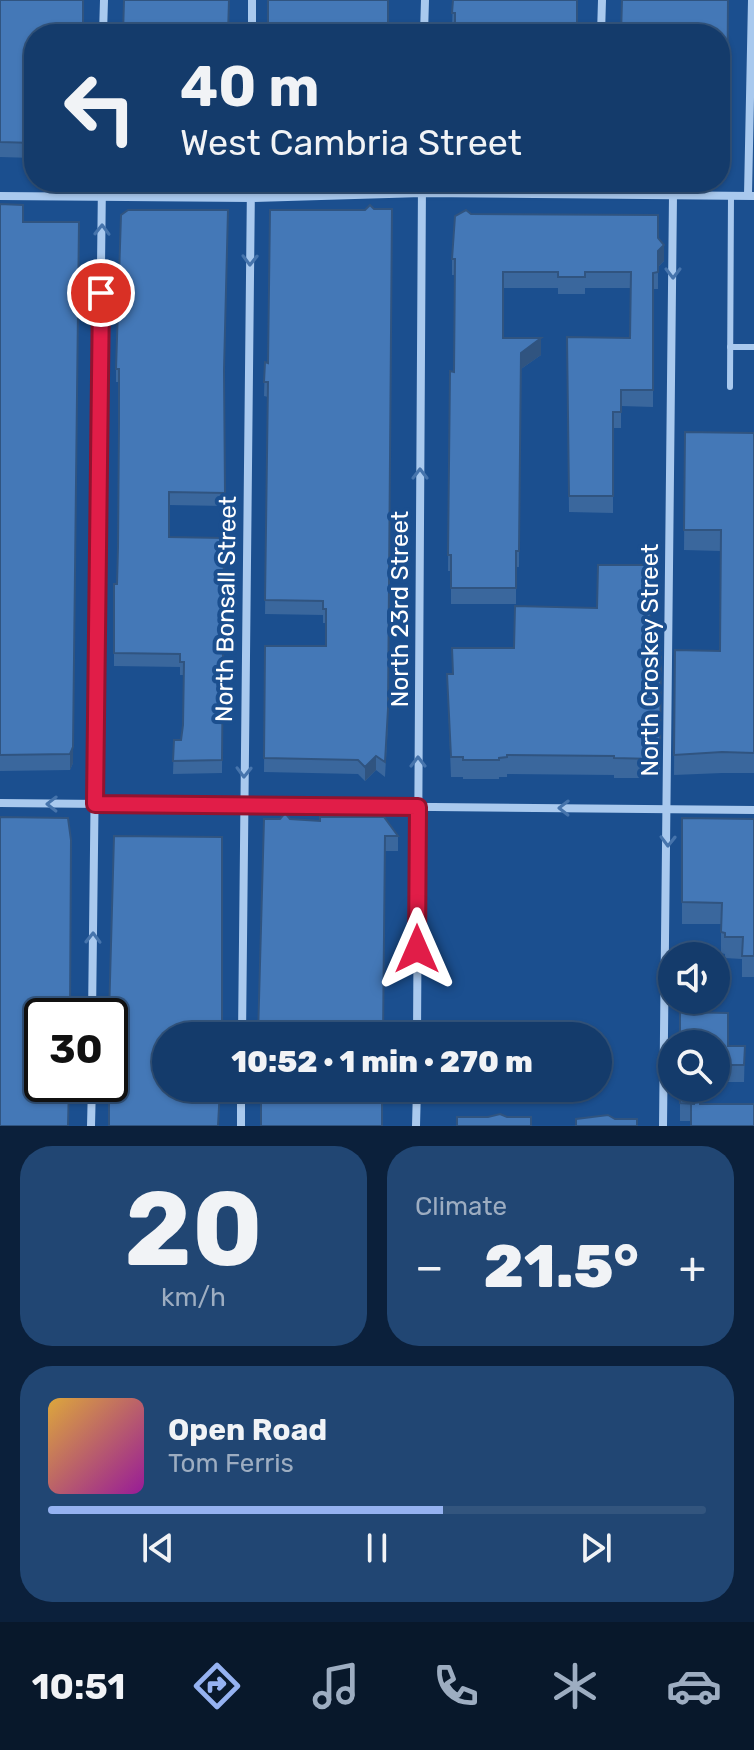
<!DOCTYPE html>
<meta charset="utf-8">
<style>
:root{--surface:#143b6b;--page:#214673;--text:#f1f3f6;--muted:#9dadc1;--line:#33557e;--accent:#95b2f1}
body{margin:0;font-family:Rubik,sans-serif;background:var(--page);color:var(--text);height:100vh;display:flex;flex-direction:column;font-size:30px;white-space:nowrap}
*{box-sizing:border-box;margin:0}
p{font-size:26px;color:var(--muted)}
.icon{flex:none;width:44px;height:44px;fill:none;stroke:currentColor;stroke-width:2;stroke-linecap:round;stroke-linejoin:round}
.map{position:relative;height:1126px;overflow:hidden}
.panel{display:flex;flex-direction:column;gap:20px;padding:20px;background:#0b203b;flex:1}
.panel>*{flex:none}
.guide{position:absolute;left:24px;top:24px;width:706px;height:168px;border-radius:32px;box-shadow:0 2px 6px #0004,0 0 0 2px var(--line);background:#143b6b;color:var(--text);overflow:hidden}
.controls{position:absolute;left:658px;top:942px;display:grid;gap:16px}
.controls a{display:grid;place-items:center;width:72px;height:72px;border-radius:50%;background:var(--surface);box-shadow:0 2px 6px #0004,0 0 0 2px var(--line);font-size:40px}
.speed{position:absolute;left:24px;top:998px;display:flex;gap:16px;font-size:40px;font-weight:700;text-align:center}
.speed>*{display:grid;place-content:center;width:104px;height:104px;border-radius:50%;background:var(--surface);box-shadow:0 2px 6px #0004,0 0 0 2px var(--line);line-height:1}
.speed .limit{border:4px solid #111;border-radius:12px;background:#fff;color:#111}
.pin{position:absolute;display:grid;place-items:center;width:68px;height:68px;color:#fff;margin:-34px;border:4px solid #fff;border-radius:50%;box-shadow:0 2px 8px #0007}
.me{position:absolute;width:88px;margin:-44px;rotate:0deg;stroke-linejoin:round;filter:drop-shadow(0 0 6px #0008)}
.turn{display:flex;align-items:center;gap:28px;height:168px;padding:0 24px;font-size:36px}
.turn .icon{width:104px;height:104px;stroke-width:2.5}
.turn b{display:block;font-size:56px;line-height:68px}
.big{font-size:60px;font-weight:800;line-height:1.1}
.panel .card{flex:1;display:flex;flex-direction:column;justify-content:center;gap:12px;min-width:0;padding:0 28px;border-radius:32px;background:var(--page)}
.panel .dial{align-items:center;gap:0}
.dial b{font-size:104px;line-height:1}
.song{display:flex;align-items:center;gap:24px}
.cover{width:96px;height:96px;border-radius:12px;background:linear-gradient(135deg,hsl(40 70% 55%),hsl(300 70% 35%))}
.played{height:8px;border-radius:4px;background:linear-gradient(90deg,var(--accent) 60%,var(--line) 60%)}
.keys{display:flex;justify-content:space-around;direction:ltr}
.heat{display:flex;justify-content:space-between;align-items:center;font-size:44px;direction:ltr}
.panel .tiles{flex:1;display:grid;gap:20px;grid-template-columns:1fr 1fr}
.card:last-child{grid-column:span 2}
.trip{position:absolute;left:152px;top:1022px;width:460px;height:80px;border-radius:40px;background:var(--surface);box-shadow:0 2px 6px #0004,0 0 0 2px var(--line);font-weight:800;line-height:80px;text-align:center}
.tabs{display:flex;height:128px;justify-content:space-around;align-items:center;background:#08182b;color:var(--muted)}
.tabs .icon{width:56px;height:56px}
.tabs .on{color:var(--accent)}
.tabs b{font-size:36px;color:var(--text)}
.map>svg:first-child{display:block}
</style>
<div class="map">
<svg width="754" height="1126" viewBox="0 0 754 1126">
<rect width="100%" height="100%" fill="#1b4f8f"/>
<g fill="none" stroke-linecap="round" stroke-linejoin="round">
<g stroke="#a9c9ee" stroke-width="6">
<path d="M730,347H754"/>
<path d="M730,387L731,195"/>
</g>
<g stroke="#a9c9ee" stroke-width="8">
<path d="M103,34L104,0"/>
<path d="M252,34V0"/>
<path d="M424,34L425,0"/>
<path d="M601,34L602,0"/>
<path d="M600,194V182"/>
<path d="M748,195L752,0"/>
<path d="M0,196L251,198L422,193L754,196"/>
<path d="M0,803L754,810"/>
<path d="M92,1016L102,182"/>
<path d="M242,1036L251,182"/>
<path d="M417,1036L422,182"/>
<path d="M91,1126L92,1084"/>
<path d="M241,1126V1088"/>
<path d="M416,1126L417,1088"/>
<path d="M663,1126L673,195"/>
</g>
</g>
<g fill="#3a679d">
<path d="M0,0L34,34V158L0,157Z"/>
<path d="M453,0H577L452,28Z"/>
<path d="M0,204L23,222L73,763L70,770L0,771Z"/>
<path d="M471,214L658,238L664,261L658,267V289H653V407L621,406V428H613V513L569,512L567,337L630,338L631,288H585V294H558V288H503V338L541,355L521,369L519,567H516V604H451V571H448L449,456L454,372L455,275H452V259Z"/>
<path d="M265,362L388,723L385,777L376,770L365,781L358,774L264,772L265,646H326V623H323V615L265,614L268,397L264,396Z"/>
<path d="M116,369L224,380L225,506L169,505V537L224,538L222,773L173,774L174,740H181L183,725L184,675H180V667L114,666V584H117L118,547L119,382H116Z"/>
<path d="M685,432L754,433V773H722L674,775L675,650L720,651L721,551L684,550Z"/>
<path d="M514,648L661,651L660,775H654V778H614V775L507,774V777H499V779H463V777H451L447,674H452Z"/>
<path d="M682,818L754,819V977H742V959L725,958V954L721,953V924H682Z"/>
<path d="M280,819H290L398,836V851H385Z"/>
<path d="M716,1044L745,1046L744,1082H716Z"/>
<path d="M680,1088H700L691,1121H680Z"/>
</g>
<g fill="#305480">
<path d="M728,0L727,158L720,167V155Z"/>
<path d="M79,222L73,763L70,770V754Z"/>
<path d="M664,245V261L658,267V251Z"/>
<path d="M541,338V355L521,369L519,567L521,353Z"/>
<path d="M376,756V770L365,781V767Z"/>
</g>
<g fill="#4478b7" stroke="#305480" stroke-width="2">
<path d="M0,0H83V34H34V143L0,142Z"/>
<path d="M124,0H229L228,34H123Z"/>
<rect x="268" y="0" width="120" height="34"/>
<path d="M453,0H577V34H455V13H452Z"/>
<path d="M622,0H728L727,146L720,155V34H621Z"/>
<path d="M0,204L23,205V222H79L73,747L70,754L0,755Z"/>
<path d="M370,205L374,209H392L388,709L385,762L376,756L365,767L358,760L264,758L265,646H326V609H323V601L265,600L268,382H264L265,362L268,363L270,210H365Z"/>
<path d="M128,210H228L224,370L225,493L169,492V537L224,538L222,760L173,761L174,740H181L183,725L184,662H180V654L114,653V584H117L118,547L119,423V369H116L121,215Z"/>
<path d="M466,210L471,214L658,215V238L664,245L658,251V272L653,273V390H621V412H613V496H569L567,337L630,338L631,272H585V277H558V272H503V338H541L521,353L519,551H516V588H451V555H448L450,371L454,372L455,259H452L455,216Z"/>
<path d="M685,432L754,433V753L722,752L674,755L675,650L720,651L721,530H684Z"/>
<path d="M598,565H651L650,651H661L660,756H654V759L614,758V756L507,755V757L499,758V760H463V757H451L447,674H453L452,648H514L515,606L597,608Z"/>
<path d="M285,813L290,819L320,821V817H384L398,836H385L383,1036H258L264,819H280Z"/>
<path d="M0,817L68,818L71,840L70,1016H42V1084H69L68,1126H0Z"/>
<path d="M682,818L754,819V956H742L743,937H725V933L721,932L722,903L682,902Z"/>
<path d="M114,836L222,837V1036H166V1088H220L218,1126H109V1016Z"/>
<path d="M680,1012L728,1013V1046H745L744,1065H716V1044H680Z"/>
<rect x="261" y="1088" width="121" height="38"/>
<path d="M680,1088H700V1104H754V1126H691V1104H695L680,1103Z"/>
<path d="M500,1114L507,1117H531V1126H457V1117H488Z"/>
<path d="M608,1115L615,1119H637V1126H576V1119Z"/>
</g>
<defs><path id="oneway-chevron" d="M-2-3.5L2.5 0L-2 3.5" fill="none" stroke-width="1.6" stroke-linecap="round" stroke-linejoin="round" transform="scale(2)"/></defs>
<g stroke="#4674ac">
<use href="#oneway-chevron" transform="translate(102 230) rotate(-89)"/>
<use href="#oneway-chevron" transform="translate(250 260) rotate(91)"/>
<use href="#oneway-chevron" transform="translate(673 273) rotate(90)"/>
<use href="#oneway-chevron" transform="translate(420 474) rotate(-90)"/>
<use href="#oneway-chevron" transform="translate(418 762) rotate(-90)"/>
<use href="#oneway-chevron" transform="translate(244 772) rotate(91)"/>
<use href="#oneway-chevron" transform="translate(52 804) rotate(-179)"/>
<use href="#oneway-chevron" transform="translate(564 808) rotate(-179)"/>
<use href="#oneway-chevron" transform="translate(668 841) rotate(91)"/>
<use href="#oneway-chevron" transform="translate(93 938) rotate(-89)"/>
</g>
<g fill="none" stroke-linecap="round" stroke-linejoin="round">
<g stroke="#92132f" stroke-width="20">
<path id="route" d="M101,293L95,804L418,807L417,949"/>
</g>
<use href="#route" stroke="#e11d48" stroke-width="14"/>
</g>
<g text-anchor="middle" stroke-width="8" stroke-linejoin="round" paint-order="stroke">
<g font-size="24" fill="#fff" stroke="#1b4f8f">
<text transform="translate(226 609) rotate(-89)" y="8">North Bonsall Street</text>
<text transform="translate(400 609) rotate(-90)" y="8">North 23rd Street</text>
<text transform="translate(650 660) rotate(-90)" y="8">North Croskey Street</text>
</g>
</g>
</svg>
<div class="controls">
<a><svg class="icon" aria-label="sound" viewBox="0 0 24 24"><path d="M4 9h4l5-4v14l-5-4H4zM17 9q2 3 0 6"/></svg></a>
<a><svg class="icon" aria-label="search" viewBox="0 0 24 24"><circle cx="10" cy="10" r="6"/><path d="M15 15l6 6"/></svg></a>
</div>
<div class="speed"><div class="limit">30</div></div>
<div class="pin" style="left:101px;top:293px;background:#d93025"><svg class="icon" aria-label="arrive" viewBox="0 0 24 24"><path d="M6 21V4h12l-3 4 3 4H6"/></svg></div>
<svg class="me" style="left:417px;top:949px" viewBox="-20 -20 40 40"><path d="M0-17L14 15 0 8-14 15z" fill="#e11d48" stroke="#fff" stroke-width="4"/></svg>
<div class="trip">10:52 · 1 min · 270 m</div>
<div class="guide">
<div class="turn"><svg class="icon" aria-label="left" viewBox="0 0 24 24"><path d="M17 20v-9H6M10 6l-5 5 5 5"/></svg><div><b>40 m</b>West Cambria Street</div></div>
</div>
</div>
<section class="panel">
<div class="tiles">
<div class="card dial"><b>20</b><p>km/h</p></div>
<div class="card"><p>Climate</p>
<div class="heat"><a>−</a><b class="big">21.5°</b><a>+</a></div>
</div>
<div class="card">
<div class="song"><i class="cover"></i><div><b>Open Road</b><p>Tom Ferris</p></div></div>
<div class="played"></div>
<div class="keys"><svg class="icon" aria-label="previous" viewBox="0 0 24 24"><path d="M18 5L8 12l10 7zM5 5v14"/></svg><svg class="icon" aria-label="pause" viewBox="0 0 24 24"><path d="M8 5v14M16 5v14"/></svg><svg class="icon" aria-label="next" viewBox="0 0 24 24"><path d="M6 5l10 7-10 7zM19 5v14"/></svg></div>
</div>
</div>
</section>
<nav class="tabs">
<b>10:51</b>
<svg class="icon on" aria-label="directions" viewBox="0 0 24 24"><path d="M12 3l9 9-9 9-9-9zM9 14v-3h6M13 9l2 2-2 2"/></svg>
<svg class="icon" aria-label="music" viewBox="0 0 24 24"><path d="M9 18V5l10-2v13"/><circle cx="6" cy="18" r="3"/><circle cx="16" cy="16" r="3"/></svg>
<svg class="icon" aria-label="phone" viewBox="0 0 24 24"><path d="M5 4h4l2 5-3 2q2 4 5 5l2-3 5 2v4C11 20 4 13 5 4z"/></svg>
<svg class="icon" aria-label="climate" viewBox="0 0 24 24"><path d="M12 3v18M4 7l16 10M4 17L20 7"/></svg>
<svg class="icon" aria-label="car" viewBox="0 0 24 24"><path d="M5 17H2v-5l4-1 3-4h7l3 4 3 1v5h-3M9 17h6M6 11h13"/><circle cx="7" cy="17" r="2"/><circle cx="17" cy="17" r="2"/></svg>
</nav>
